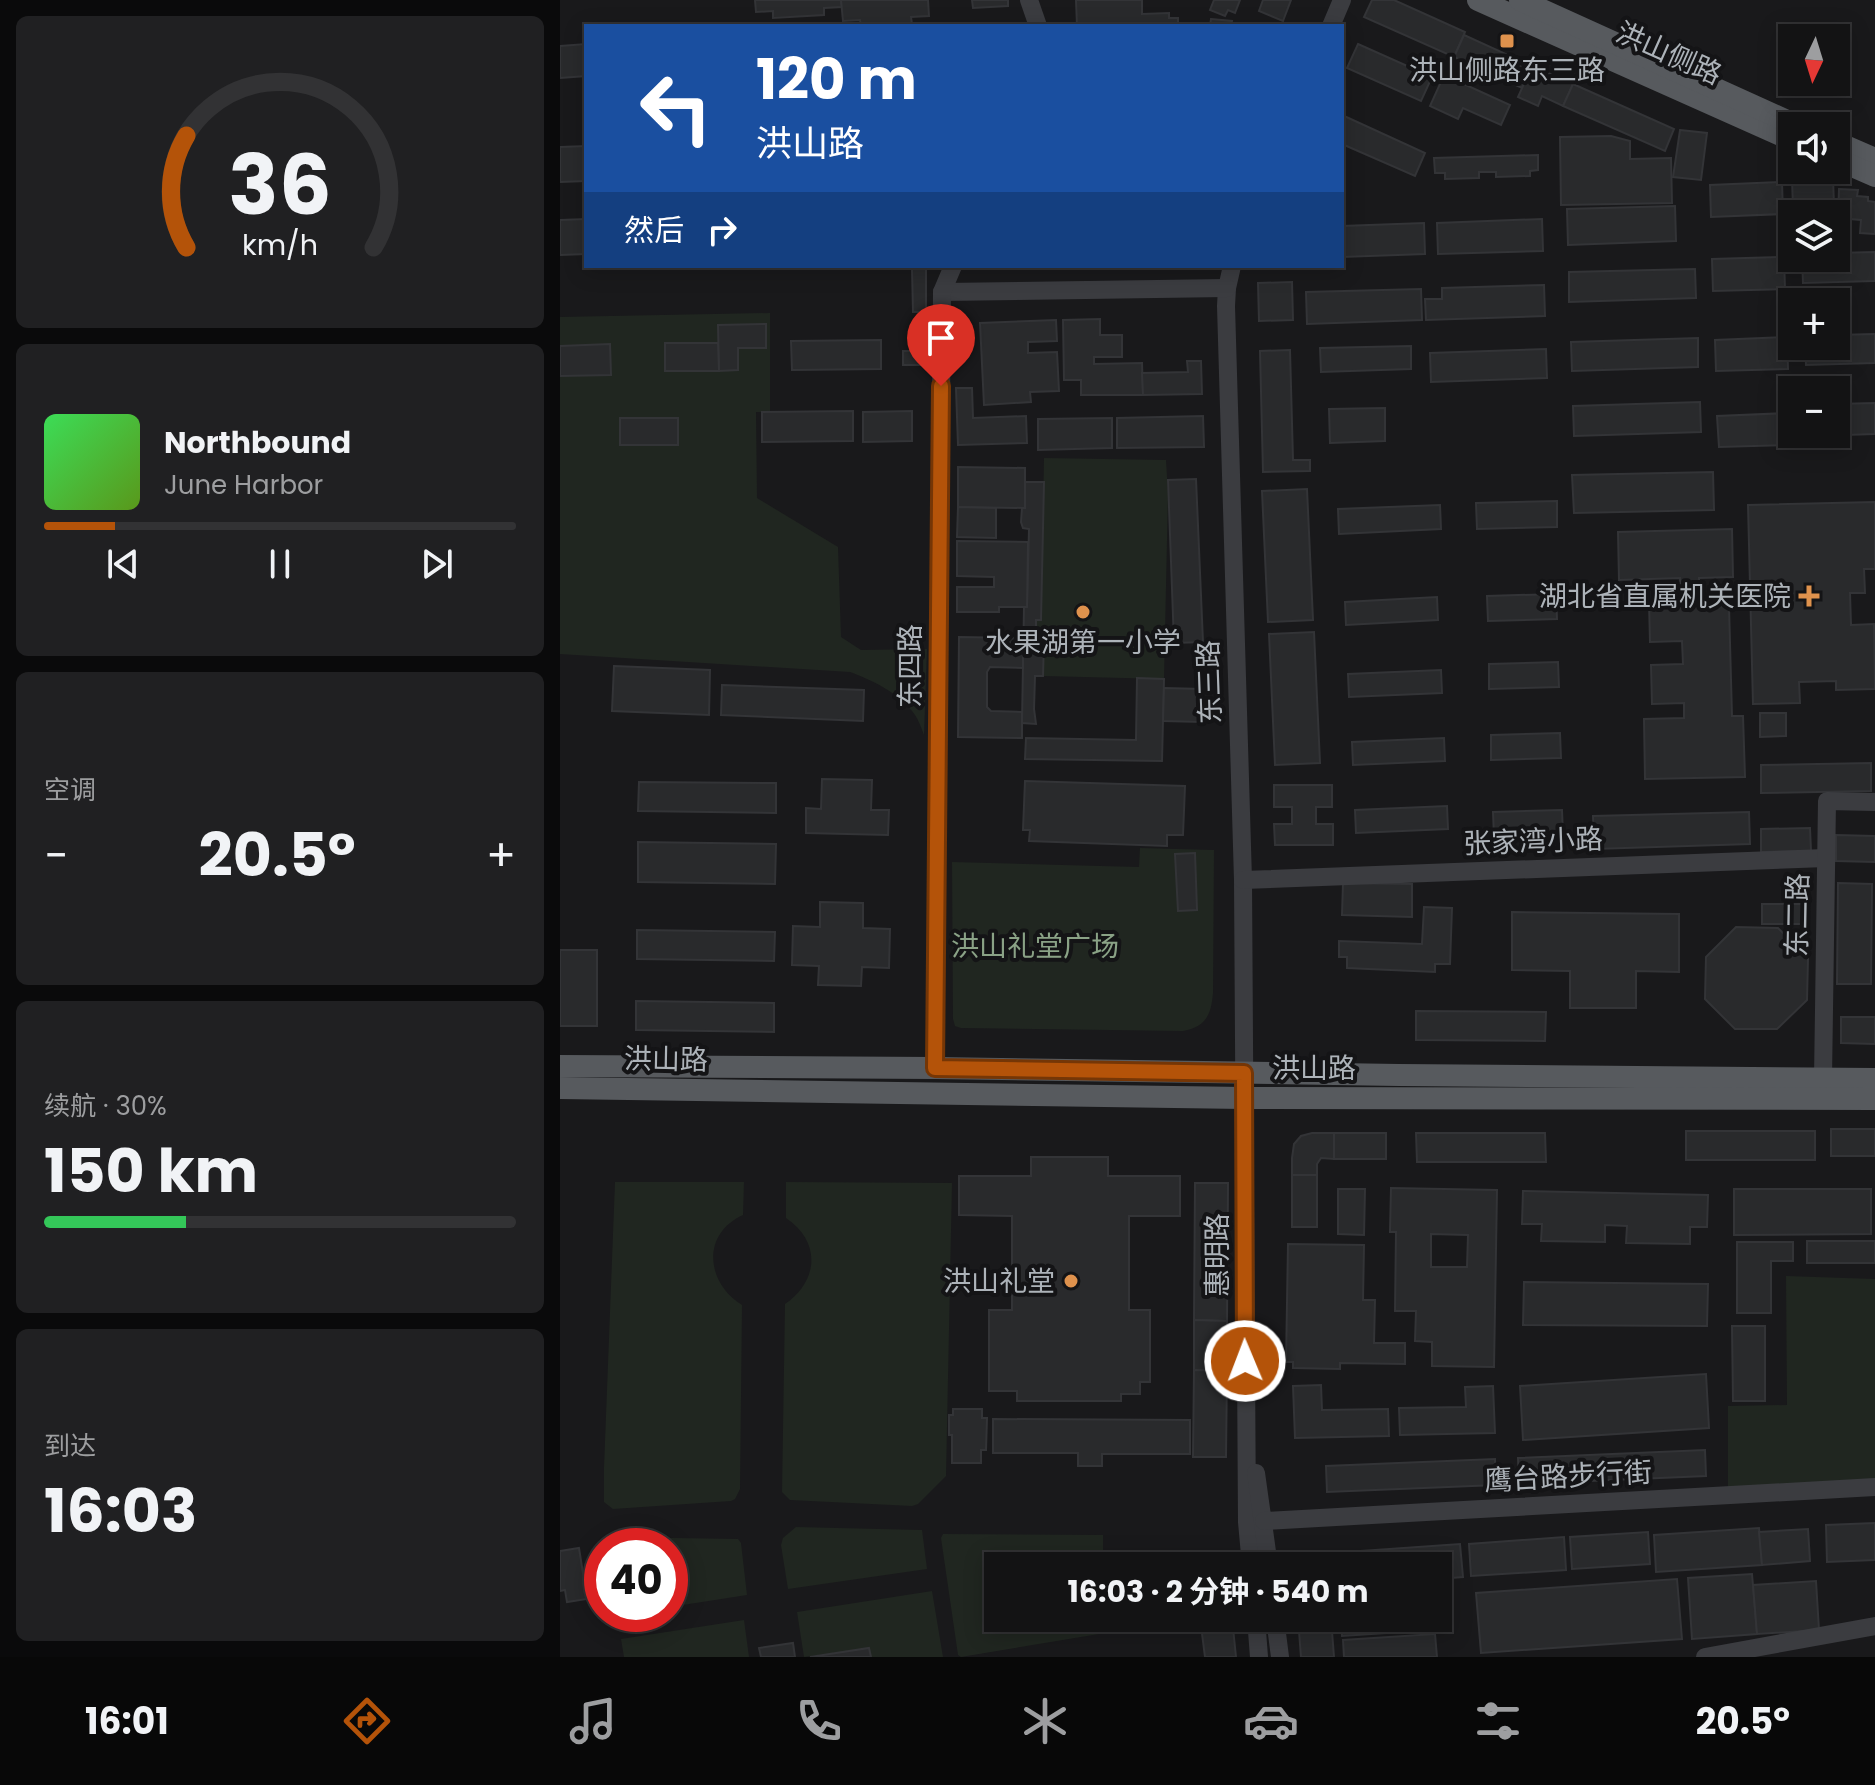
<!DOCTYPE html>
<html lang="zh">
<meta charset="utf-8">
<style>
:root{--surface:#131314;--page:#202022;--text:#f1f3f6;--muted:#9d9ea0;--line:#323234;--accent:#b45309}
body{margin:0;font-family:Poppins,"Noto Sans SC",sans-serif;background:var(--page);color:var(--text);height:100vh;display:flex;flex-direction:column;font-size:30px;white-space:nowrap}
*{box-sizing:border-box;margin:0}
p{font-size:26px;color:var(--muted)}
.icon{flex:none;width:44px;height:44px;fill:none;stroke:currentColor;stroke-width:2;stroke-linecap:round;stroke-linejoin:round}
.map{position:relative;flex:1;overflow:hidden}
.side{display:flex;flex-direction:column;gap:16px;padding:16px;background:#0a0a0b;width:560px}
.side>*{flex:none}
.guide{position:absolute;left:24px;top:24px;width:760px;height:244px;border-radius:0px;box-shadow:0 4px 20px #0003,0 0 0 2px var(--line);background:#1a4fa0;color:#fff;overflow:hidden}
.needle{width:52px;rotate:184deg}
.fabs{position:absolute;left:1218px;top:24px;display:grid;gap:16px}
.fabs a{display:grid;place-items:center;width:72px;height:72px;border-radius:0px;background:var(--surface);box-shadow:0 4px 20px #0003,0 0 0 2px var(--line);font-size:40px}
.speed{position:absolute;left:24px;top:1528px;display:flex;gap:16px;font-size:40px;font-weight:700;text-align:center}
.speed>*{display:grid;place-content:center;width:104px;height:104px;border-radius:50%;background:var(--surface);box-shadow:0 4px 20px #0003,0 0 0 2px var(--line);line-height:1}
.speed .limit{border:12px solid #d22;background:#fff;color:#111}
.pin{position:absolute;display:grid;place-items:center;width:68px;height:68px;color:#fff;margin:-82px -34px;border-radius:50% 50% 50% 0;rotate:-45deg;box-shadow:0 0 8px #0007}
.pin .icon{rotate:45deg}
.me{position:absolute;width:88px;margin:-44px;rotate:359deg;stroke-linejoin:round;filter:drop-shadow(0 0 6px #0008)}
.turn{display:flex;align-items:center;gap:28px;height:168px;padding:0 40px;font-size:36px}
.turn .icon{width:104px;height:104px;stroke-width:2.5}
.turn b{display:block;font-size:56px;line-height:68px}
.then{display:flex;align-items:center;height:76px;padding:0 40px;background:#0003;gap:16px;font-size:30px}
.big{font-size:60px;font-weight:700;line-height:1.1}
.side .tile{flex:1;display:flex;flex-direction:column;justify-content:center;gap:12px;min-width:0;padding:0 28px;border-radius:12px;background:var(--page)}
.side .dial{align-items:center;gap:0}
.dial svg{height:208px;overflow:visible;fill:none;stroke:var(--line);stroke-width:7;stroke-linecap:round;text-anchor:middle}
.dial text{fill:var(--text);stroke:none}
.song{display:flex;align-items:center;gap:24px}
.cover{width:96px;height:96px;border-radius:12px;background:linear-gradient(135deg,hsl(130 70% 55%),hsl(90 70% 35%))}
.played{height:8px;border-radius:4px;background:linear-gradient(90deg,var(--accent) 15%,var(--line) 15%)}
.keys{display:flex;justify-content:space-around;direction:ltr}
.heat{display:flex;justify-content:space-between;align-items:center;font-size:44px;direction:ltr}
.charge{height:12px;border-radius:6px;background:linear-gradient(90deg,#34c759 30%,var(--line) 0)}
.trip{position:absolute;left:424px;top:1552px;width:468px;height:80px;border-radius:0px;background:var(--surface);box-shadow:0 4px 20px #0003,0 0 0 2px var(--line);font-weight:700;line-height:80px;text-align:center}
.tabs{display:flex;height:128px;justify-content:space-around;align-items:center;background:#080808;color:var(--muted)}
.tabs .icon{width:56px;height:56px}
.tabs .on{color:var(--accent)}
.tabs b{font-size:36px;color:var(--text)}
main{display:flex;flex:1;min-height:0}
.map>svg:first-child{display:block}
</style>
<main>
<section class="side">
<div class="tile dial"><svg viewBox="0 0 100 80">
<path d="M14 69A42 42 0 1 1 86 69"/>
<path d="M14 69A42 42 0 0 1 14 26" stroke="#b45309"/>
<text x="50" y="56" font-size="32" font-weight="700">36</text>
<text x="50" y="72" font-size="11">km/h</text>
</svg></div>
<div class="tile">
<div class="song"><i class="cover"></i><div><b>Northbound</b><p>June Harbor</p></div></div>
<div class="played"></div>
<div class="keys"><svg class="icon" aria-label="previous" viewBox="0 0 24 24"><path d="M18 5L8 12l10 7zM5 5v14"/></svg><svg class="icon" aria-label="pause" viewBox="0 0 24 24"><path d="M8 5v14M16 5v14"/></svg><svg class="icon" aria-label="next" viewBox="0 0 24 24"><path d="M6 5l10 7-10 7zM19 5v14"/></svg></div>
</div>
<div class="tile"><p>空调</p>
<div class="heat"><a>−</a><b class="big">20.5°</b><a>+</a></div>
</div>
<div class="tile"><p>续航 · 30%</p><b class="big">150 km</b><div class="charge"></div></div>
<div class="tile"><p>到达</p><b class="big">16:03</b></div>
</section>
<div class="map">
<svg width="1315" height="1657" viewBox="0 0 1315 1657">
<rect width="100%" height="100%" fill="#19191b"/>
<g fill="#202620">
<path d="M210,313V412H196L197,498L278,547L281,637L301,650L367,649L364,735C361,727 358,718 352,711C338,693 312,680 290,672L0,654V317Z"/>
<path d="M484,458L606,460L608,494L604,679L483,676L484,641L476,640V620H481Z"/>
<path d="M580,848L654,850L653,993C651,1015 646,1027 623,1031L401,1028L395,1026L393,1019L392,862L579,867Z"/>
<path d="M55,1182H184L183,1215C141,1234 146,1283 182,1305L180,1489L175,1499L171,1501L53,1509L44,1502V1468Z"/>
<path d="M226,1182L392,1183L386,1476L358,1504L352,1506L230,1500L222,1492L225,1304C259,1281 261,1241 226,1218Z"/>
<path d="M1226,1276L1315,1279V1482L1168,1488V1406L1227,1405Z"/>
<path d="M236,1527L362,1530L367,1569L228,1589L221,1545L223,1538Z"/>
<path d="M383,1534L543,1535V1566H438V1618H542V1631L539,1634L401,1657L398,1655L381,1538Z"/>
<path d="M50,1537L178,1539L181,1543L187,1595L110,1607V1546H49Z"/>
<path d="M372,1591L383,1657H311L309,1648L244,1657L237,1612Z"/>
<path d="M184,1620L189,1657H64L61,1639Z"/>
</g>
<g fill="#292a2c" stroke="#333437" stroke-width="2" fill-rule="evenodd">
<path d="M195,0H281L282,7L264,8V15L213,18V11L196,12Z"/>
<path d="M281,0H368L369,16L351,17L352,24L301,26L300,20L283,21Z"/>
<path d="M412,0H448V6L413,8Z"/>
<path d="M516,0H582V14L609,13V18H618V24H630V26H517Z"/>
<path d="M654,0H680L675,13L668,10L665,16L650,10Z"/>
<path d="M703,0H731L723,21L699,11Z"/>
<path d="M812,0H834L905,32L894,57L804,17Z"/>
<path d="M651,19L672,21L671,26H650Z"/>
<path d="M904,35L972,66L962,88L894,57Z"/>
<path d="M26,44V76L0,78V46Z"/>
<path d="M798,44L872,77L861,101L787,68Z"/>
<path d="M972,66L1013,84L1003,106L982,96L978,106L958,97Z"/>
<path d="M884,75L950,105L941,125L903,108L898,119L870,106Z"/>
<path d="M1013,84L1114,129L1105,151L1003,106Z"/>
<path d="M782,115L865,153L855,176L782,144Z"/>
<path d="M1120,130L1147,133L1141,180L1113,177Z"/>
<path d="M1051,136L1070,141V159L1111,158L1112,203L1001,205L1000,137Z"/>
<path d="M26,146V181L0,182V147Z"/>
<path d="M978,155V170L970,171V176L936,177V172H919V178L885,179V173H875L874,158Z"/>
<path d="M1273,178L1274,205L1233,207L1232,180Z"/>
<path d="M1222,182L1223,214L1151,217L1150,185Z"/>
<path d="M1279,189L1298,190L1297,196L1308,197V201L1315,202V234L1300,233L1301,220L1278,218Z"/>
<path d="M1115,206L1116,241L1008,245L1007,209Z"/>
<path d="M26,219V254L0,255V220Z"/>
<path d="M982,219L983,251L878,254L877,223Z"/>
<path d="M864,223L865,254L782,257V226Z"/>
<path d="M1315,252V281L1243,283L1242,258H1276V253Z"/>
<path d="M1224,257L1225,289L1153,291L1152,259Z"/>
<path d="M352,269H366V312H353Z"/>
<path d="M1135,269L1136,298L1009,302V272Z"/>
<path d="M732,282L733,320L699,321L698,283Z"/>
<path d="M984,285L985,316L866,320L865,299H882V288Z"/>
<path d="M861,289L862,320L747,324L746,292Z"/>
<path d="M540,319V335H562V357H534V364L582,363L583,395H521V380H504L503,320Z"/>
<path d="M496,320L497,341L468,342V353L497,352L499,391L470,392L471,402L424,405L420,323Z"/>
<path d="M206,324V348H178V370L159,371L158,325Z"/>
<path d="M1315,334V363L1246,365L1245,346H1276V335Z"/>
<path d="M1227,337L1228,369L1156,371L1155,340Z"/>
<path d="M1138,338V367L1012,371L1011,342Z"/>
<path d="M321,340V369L232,370L231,341Z"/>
<path d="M105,343H158L159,371H105Z"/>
<path d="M50,344L51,375L0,376V346Z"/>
<path d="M851,346V369L761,372L760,348Z"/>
<path d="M986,349L987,378L871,382L870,353Z"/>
<path d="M730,350L733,460H750V471L703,472L700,351Z"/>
<path d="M343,351H363L364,365H343Z"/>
<path d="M627,361H641L642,394L583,395L582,373L628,372Z"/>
<path d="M396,388H412L413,418L466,416L467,443L398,445Z"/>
<path d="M1140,402L1141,432L1014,436L1013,406Z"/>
<path d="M1315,403V434L1256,436V434H1276V404Z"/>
<path d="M825,408V441L770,443L769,409Z"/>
<path d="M293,411V441L202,442V412Z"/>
<path d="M352,411V441L303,442V412Z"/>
<path d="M1229,413L1231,445L1159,447L1157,416Z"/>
<path d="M643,416L644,447L557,448V418Z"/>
<rect x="60" y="418" width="58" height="27"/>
<path d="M552,418V448L478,450V419Z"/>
<path d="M398,467L465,468V508L398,507Z"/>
<path d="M1153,472L1154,510L1014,513L1012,475Z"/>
<path d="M636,479L643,642L614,643L608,480Z"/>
<path d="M465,482H484L481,620H476V640H484L483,676H475L474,709L476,724L462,723L464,607H467L469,529L463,528L461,522L462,508H465Z"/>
<path d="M747,489L753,620L708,622L702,491Z"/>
<path d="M997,501V527L917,529L916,503Z"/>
<path d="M1315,502V569H1304L1305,593H1290L1291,625L1314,624L1315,689L1276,690V681L1239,682L1240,703L1193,704L1188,505Z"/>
<path d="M880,505L881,529L779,534L778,509Z"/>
<path d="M398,507L436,508V538L397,537Z"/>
<path d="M1172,529L1173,577L1139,578L1140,607L1169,606L1172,716H1183L1185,777L1085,779L1084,719L1124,718V703L1092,704L1091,665L1123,664L1122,641L1090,642L1089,602L1121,601L1120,578L1059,580L1058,532Z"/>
<path d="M397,541L468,542L467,607H439V612H397V587H434V577L397,576Z"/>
<path d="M996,594L997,619L928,621L927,596Z"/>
<path d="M877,597L878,620L786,625L785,602Z"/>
<path d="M754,632L760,763L715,765L709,634Z"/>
<path d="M399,637L463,638V668L430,667L427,672V707L431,711L462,712V738L398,737Z"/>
<path d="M998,662L999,687L929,689V664Z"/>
<path d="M54,666L150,670L149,715L52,711Z"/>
<path d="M881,670L882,693L789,697L788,674Z"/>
<path d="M577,678L604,679L602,761L465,759L466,738L576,740Z"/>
<path d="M162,685L304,690L303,721L161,715Z"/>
<path d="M604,688L643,689V722L603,721Z"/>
<path d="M1200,713H1226V736L1200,737Z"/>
<path d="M1000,733L1001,758L931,760V735Z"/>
<path d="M884,738L885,761L793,765L792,742Z"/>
<path d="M1311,763V791L1201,793V765Z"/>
<path d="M262,779L312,780L311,810H329L328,835L246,833V808L261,809Z"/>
<path d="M465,781L625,786L623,835H607V846L469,841L470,830H463Z"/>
<path d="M79,782L216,783V813L78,811Z"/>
<path d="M714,785H772V807H756V824H773V845H715L714,824H732V807H714Z"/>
<path d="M887,806L888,829L796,833L795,810Z"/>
<path d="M1002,810L1003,835L934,837L933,812Z"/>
<path d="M1189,812L1190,844L1034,849L1033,816Z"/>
<path d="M1250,828L1251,851L1201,852V829Z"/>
<path d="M1276,835L1315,836V862L1276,861Z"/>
<path d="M78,842L216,844L215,884L78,882Z"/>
<path d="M635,853L637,910L618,911L615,854Z"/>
<path d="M783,883L852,884V917L782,915Z"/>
<path d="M1278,883L1312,884L1311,984H1277Z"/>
<path d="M260,902L303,903V928L330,929L329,968L302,967L301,986L258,985L259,966L232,965L233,926L260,927Z"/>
<rect x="1202" y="904" width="45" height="20"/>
<path d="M864,907L892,908L890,964H875V972L787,968V957H779V941L862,944Z"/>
<path d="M952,912L1119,914V972L1076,971V1008H1010V971L952,970Z"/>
<path d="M1176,927L1218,928L1248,958L1247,1000L1217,1029H1175L1145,999L1146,957Z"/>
<path d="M77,930L215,932L214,961L77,959Z"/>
<rect x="0" y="950" width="37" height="76"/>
<path d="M76,1001L214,1003V1032L76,1030Z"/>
<path d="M856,1011L986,1012L985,1041L856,1040Z"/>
<path d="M1281,1017H1315V1044L1281,1043Z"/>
<rect x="1271" y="1129" width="44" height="27"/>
<rect x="1126" y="1131" width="129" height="29"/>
<path d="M752,1133H774V1159L761,1158L757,1164V1175H732V1158L734,1144L741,1136Z"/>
<rect x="774" y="1133" width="52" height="26"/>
<path d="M856,1133H985L986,1162H857Z"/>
<path d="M471,1157H548V1176H620V1216H569V1310H590V1382H580V1394H561V1401H457V1391H429V1310H452V1216L399,1215V1176H471Z"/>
<rect x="732" y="1175" width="25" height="52"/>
<path d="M635,1183H668L667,1321L634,1320Z"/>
<path d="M831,1188L937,1190L934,1367L872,1366V1342L855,1341L856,1311H835L836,1232H830ZM871,1234L908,1235L907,1267H871Z"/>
<path d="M778,1189H805L804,1235L778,1234Z"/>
<path d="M1174,1189H1311V1234L1174,1235Z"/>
<path d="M963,1191L1148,1195L1147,1227H1130V1244L1066,1243L1067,1226L1045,1225V1242L981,1241L982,1224H962Z"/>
<rect x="1247" y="1241" width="68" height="22"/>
<path d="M1177,1242H1233V1261H1211V1313H1177Z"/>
<path d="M728,1244L804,1245L803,1300H815L814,1343H845V1364L780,1363V1369L733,1368V1362H726Z"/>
<path d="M964,1282L1148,1284L1147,1326L963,1325Z"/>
<path d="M634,1320L667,1321V1371L634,1370Z"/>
<path d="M1172,1326H1205V1401H1173Z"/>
<path d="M634,1370L667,1371L666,1457H633Z"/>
<path d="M1146,1374L1149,1428L963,1440L960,1386Z"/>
<path d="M761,1385L762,1410L828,1409L829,1436L735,1438L733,1386Z"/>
<path d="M933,1386L935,1433L840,1435L839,1408L906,1407L905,1387Z"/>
<path d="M393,1409H422V1418H427L426,1450H421V1463H392V1435H389V1415H393Z"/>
<path d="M433,1419L630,1420V1454H542V1466H518V1453H433Z"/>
<path d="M1145,1450L1146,1476L959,1484L958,1458Z"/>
<path d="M935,1459L936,1485L767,1492L766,1466Z"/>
<path d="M1315,1523V1560L1267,1562L1266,1525Z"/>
<path d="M1199,1528L1202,1565L1096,1572L1094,1535Z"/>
<path d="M1248,1529L1250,1561L1202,1565L1199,1532Z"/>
<path d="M1088,1532L1090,1564L1012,1569L1010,1537Z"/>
<path d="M1004,1537L1006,1570L911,1576L909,1544Z"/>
<path d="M900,1544L903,1577L878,1579V1566H745L744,1555Z"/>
<path d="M19,1548L27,1599L7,1602L5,1590L0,1591V1551Z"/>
<path d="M1192,1574L1197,1634L1132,1639L1128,1578Z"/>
<path d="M1117,1579L1122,1639L921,1653L916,1593Z"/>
<path d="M1256,1581L1259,1630L1197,1634L1193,1585Z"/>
<path d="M885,1590L887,1619L867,1620V1618H878V1591Z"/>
<path d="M640,1618H672L676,1657H645Z"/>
<path d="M738,1618H771L774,1657H741Z"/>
<path d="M781,1618H855L856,1631L782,1636Z"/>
<path d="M875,1634L877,1657H784L783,1640Z"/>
<path d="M233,1643L235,1657H201L199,1648Z"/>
<path d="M309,1648L311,1657H250Z"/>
</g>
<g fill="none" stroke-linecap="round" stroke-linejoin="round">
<g stroke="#3b3c40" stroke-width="18">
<path d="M469,0L478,26"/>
<path d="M771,26L782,0"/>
<path d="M672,266L667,288L666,306L683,880L687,1522L691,1566"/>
<path d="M382,292L667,288"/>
<path d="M683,880L1266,858"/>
<path d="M375,1068L382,292L393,266"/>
<path d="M1263,1079L1267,801L1315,802"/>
<path d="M696,1473L709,1566"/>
<path d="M704,1521L1315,1487"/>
<path d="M696,1618L699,1657"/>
<path d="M715,1618L720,1657"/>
<path d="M1145,1657L1315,1626"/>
</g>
<g stroke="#575a5e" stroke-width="22">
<path d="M918,0L1232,140"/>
<path d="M960,0L1238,126"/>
<path d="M1276,142L1315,159"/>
<path d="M1276,159L1315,176"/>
<path d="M0,1066L375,1068L839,1075L1315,1079"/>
<path d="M0,1088L684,1098L1315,1099"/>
</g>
</g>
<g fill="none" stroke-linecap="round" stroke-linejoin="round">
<g stroke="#753606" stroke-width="20">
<path id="route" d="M381,386L375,1068L684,1073L685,1361"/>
</g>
<use href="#route" stroke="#b45309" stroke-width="14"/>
</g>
<g fill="#df924d" stroke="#141416" stroke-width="3">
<rect x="939" y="33" width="16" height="16" rx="4"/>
<path d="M1245 584h8v8h8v8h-8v8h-8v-8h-8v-8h8z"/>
<circle cx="523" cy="612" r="8"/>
<circle cx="511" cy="1281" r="8"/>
</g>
<g text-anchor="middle" stroke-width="8" stroke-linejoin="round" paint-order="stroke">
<g font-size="28" fill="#adb3b9" stroke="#141416">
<text transform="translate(1109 53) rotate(24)" y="10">洪山侧路</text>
<text transform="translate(350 666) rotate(-90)" y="10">东四路</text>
<text transform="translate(649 682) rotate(-92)" y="10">东三路</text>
<text transform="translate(973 841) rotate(-2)" y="10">张家湾小路</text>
<text transform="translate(1237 915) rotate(-89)" y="10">东二路</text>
<text transform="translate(106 1059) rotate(1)" y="10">洪山路</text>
<text x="754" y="1078">洪山路</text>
<text transform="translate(657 1255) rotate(-90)" y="10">惠明路</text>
<text transform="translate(1008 1476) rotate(-3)" y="10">鹰台路步行街</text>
</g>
<g font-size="28" fill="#adb3b9" stroke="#141416">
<text x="947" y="80">洪山侧路东三路</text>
<text x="1231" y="606" text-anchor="end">湖北省直属机关医院</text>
<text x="523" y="652">水果湖第一小学</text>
<text x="495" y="1291" text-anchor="end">洪山礼堂</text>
</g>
<g font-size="28" fill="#8aa286" stroke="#141416">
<text x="475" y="956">洪山礼堂广场</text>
</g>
</g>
</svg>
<div class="fabs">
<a><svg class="needle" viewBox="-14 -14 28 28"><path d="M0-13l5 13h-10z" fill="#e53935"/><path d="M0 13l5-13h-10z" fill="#9d9ea0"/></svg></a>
<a><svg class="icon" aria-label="sound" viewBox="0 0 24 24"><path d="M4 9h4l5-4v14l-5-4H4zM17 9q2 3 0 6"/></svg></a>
<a><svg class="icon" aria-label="layers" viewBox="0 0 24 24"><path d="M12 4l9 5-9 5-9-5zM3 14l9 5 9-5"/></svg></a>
<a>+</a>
<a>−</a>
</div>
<div class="speed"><div class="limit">40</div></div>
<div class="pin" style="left:381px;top:386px;background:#d93025"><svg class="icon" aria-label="arrive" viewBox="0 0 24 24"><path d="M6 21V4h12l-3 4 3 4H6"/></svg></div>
<svg class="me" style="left:685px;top:1361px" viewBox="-20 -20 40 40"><circle r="17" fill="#b45309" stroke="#fff" stroke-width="3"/><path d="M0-11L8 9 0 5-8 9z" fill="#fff"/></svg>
<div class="trip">16:03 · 2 分钟 · 540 m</div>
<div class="guide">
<div class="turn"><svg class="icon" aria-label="left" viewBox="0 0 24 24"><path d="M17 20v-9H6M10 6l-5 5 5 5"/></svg><div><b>120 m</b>洪山路</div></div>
<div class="then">然后<svg class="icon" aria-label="right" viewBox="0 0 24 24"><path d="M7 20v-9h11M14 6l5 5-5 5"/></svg></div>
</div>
</div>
</main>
<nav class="tabs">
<b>16:01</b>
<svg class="icon on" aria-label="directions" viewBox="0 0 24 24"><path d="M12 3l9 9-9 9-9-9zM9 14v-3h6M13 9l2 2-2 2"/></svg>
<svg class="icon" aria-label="music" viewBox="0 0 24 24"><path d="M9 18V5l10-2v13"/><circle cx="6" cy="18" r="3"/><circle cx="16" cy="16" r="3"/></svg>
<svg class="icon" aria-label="phone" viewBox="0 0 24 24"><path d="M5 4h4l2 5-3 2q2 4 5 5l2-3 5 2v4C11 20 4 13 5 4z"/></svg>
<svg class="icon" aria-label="climate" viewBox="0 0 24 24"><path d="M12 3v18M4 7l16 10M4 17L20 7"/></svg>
<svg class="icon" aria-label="car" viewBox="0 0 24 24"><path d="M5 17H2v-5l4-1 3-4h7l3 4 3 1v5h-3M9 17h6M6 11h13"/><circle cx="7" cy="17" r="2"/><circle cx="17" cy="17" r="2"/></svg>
<svg class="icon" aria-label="filters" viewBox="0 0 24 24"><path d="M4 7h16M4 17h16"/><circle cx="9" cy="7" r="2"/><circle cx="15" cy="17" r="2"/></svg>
<b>20.5°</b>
</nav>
